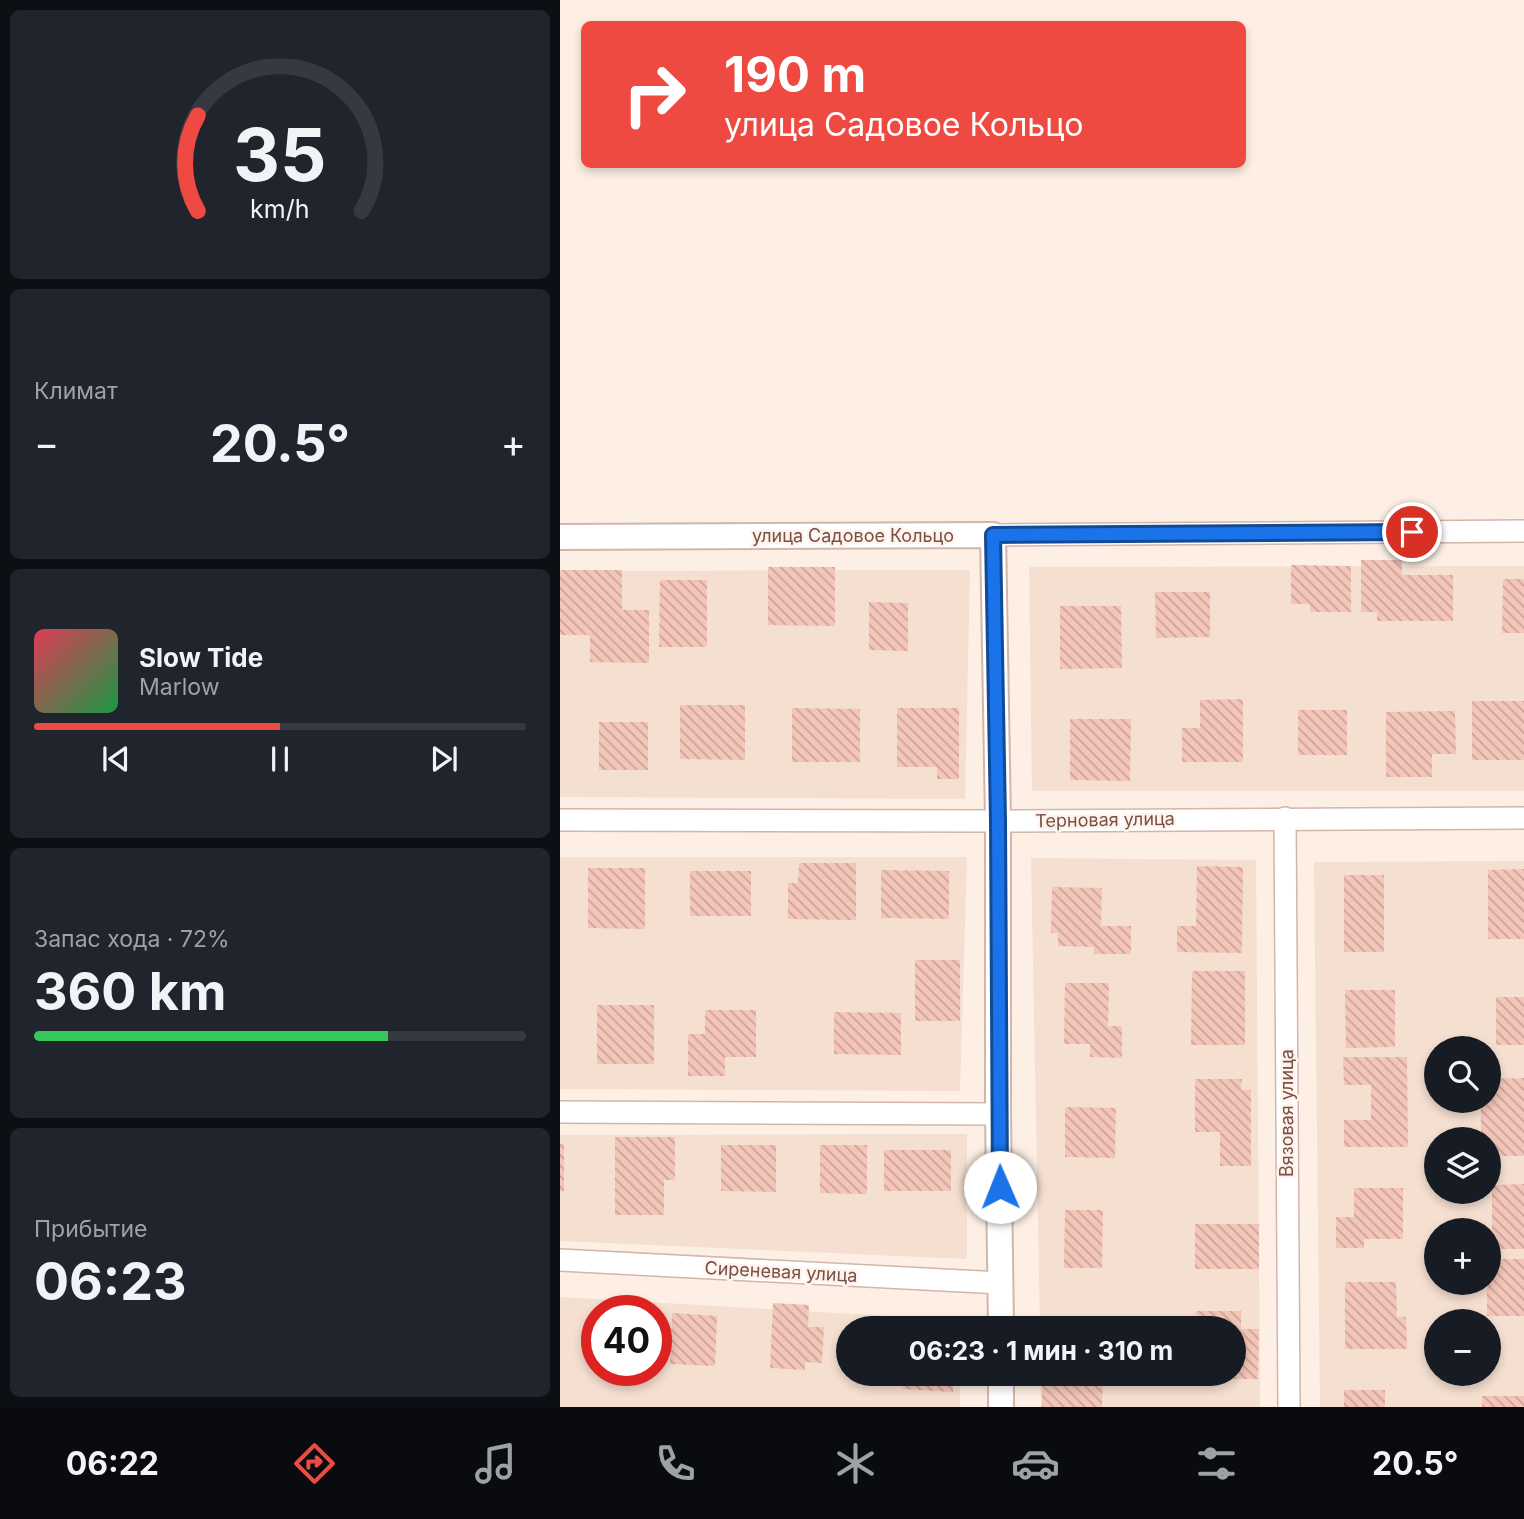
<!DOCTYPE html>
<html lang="ru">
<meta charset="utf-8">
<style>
:root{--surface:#171b24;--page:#20242c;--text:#f1f3f6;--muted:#9ea1a6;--line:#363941;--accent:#ee4a42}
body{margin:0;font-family:Inter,sans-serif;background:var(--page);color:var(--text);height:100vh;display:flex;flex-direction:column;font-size:26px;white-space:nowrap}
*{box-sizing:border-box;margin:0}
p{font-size:23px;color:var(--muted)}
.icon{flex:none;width:38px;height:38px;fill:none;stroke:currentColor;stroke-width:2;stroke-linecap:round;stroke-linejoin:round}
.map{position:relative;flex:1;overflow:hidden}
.panel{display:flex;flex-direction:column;gap:10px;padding:10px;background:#0d0f14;width:560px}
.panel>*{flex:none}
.guide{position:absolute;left:21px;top:21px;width:665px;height:147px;border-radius:10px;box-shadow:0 4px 10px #0003;background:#ee4a42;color:#fff;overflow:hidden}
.fabs{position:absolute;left:864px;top:1036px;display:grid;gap:14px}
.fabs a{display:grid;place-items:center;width:77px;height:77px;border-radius:50%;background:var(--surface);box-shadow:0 4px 10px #0003;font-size:35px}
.speed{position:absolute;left:21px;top:1295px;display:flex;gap:14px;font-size:35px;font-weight:700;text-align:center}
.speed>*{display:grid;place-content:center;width:91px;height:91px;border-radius:50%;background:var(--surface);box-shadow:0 4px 10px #0003;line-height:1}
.speed .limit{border:10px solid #d22;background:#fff;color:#111}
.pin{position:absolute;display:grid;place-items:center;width:60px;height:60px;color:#fff;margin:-30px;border:4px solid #fff;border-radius:50%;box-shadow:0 2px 7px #0007}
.me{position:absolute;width:77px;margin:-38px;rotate:359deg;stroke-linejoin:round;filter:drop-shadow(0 0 5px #0008)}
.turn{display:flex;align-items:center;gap:24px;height:147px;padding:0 28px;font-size:32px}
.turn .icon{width:91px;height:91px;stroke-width:2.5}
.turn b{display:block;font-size:49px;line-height:60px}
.big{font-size:52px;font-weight:700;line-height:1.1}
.panel .widget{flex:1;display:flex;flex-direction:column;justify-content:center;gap:10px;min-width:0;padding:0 24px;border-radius:10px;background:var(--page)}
.panel .dial{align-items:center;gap:0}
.dial svg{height:182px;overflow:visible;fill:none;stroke:var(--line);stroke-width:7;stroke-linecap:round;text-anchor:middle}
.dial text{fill:var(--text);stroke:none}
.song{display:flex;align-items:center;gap:21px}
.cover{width:84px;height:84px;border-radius:10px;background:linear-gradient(135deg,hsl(350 70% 55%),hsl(140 70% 35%))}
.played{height:7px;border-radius:4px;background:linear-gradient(90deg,var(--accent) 50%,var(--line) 50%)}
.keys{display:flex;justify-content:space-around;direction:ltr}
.heat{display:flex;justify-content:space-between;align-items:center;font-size:38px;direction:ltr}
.charge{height:10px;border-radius:5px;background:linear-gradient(90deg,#34c759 72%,var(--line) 0)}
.trip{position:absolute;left:276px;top:1316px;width:410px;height:70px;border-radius:35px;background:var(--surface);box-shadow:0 4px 10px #0003;font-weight:700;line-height:70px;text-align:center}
.tab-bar{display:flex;height:112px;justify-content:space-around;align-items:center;background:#090b0e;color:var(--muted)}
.tab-bar .icon{width:49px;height:49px}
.tab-bar .selected{color:var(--accent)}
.tab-bar b{font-size:32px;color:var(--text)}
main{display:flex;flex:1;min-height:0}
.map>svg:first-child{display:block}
</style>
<main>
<section class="panel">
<div class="widget dial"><svg viewBox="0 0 100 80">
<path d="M14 69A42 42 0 1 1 86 69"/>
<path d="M14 69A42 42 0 0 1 14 27" stroke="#ee4a42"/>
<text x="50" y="56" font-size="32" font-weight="700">35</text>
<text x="50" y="72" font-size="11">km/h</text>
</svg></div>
<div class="widget"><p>Климат</p>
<div class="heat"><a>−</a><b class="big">20.5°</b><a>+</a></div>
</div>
<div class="widget">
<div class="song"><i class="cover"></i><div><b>Slow Tide</b><p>Marlow</p></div></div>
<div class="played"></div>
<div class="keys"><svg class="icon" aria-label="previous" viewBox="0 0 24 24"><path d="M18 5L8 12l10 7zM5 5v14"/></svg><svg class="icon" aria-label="pause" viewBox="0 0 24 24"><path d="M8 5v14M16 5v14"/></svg><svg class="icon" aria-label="next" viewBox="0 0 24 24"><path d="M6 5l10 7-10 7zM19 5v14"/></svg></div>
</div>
<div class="widget"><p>Запас хода · 72%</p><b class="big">360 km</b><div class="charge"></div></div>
<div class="widget"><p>Прибытие</p><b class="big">06:23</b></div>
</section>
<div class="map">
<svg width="964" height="1407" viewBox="0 0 964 1407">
<defs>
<pattern id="building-back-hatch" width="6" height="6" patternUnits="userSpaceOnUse" patternTransform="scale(1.75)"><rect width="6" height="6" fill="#f4c6b9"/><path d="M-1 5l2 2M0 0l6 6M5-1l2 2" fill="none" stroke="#caa398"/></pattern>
</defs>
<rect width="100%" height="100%" fill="#fdefe3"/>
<g fill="#f5dfd1" fill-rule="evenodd">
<path d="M964,566V791H472L469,567Z"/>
<path d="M410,570L405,799L0,797V571Z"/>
<path d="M0,857H407L400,1091L0,1089Z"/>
<path d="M471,858L696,860L700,1407H481L480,1374H674V1328H480Z"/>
<path d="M964,861V1407H760L754,862ZM877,1048H929V1101H877ZM877,1139H929V1192H877ZM877,1230H929V1283H877ZM877,1321H929V1374H877Z"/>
<path d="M407,1134V1259L0,1241V1135Z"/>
<path d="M0,1297L399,1320V1328H289V1374H400V1407H0ZM37,1311H96V1370H37Z"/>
</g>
<g fill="url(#building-back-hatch)">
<path d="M801,560H842V575H893V621H817V612H801Z"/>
<path d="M731,565L791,566V612H750V604H731Z"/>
<path d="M208,567H275V626L208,625Z"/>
<path d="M0,570H62V610H89V663L30,662V635H0Z"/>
<path d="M943,579H964V633H942Z"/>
<path d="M100,580H147V647H99Z"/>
<path d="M595,592H650V637L596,638Z"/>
<path d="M309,602L348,603V651L309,650Z"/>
<path d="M500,606H561L562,668L500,669Z"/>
<path d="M683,699V762H622V728H640V700Z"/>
<rect x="912" y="701" width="52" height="59"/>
<path d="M120,705H185V760L120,759Z"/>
<path d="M232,708L300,709V762H232Z"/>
<path d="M337,708H399V779H377V767H337Z"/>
<rect x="738" y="710" width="49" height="45"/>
<path d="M895,711L896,754H872V777H826V712Z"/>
<path d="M510,719H571L570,781L510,780Z"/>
<rect x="39" y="722" width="49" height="48"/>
<path d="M239,863H296V920L228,919V883H238Z"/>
<path d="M637,866L683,867L682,953L617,952V926H636Z"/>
<path d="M28,868H85V929L28,928Z"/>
<path d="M964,869V939H928V870Z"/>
<path d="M321,870L389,871V919L321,918Z"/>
<rect x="130" y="871" width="61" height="45"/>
<rect x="784" y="875" width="40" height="77"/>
<path d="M492,887L542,888L541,926H571V954H534V947L498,946V933H491Z"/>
<rect x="355" y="960" width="45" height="61"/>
<path d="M632,971H685V1045H631Z"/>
<path d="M505,983H549L548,1026H562V1058L530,1057V1044H504Z"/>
<path d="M785,990H835V1047L786,1048Z"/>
<rect x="936" y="997" width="28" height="48"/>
<rect x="37" y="1005" width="57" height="59"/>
<path d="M145,1010H196V1057H165V1076H128V1034H145Z"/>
<path d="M274,1012L341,1013V1055L274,1054Z"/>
<path d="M783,1057H847L848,1147H784V1120H811V1085H784Z"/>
<path d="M964,1078V1156H929V1139H921V1101H929V1079Z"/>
<path d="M635,1079H682L681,1090H691V1166H660V1132H635Z"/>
<path d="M505,1107L556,1108L555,1158L505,1157Z"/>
<path d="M55,1137H115V1180H104V1215H55Z"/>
<rect x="0" y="1144" width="4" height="47"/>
<path d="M161,1145H216V1192L161,1191Z"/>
<path d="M260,1145H307V1194L260,1193Z"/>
<rect x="324" y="1150" width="67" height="41"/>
<path d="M964,1184V1249H932V1185Z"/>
<path d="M794,1188H843V1239H804V1248H776V1217H794Z"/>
<path d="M505,1210H543L542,1268H504Z"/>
<rect x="635" y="1224" width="64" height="45"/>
<path d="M929,1259H964V1316H927V1283H929Z"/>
<path d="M785,1282H836L837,1317H846L847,1349H785Z"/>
<path d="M213,1303L249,1305L248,1327H264L262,1363L245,1362V1370L210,1368Z"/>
<path d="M38,1306L76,1308V1311H38Z"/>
<path d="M636,1311H681V1329H699L698,1379H609V1374H674V1328H636Z"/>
<path d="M112,1313L157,1316L155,1366L110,1364Z"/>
<rect x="496" y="1317" width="52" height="11"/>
<path d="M357,1324L386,1326V1328H357Z"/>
<path d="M344,1374H394L393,1392L343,1389Z"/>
<path d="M482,1374L543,1375L542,1407H482Z"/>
<rect x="784" y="1390" width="41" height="17"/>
<rect x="922" y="1396" width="42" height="11"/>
</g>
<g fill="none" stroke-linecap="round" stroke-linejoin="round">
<g stroke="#d1b6ac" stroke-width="24">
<g id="minor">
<path d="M433,535L964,531"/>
<path d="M725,818L729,1407"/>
<path d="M0,820L438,821L964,818"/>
<path d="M0,1112L438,1114"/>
<path d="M0,1260L441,1283"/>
</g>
</g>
<g stroke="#d1b6ac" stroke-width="28">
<g id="tertiary">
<path d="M0,537L433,535L438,821V1114L441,1328"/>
<path d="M441,1407V1374"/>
</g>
</g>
<use href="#minor" stroke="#fff" stroke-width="21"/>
<use href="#tertiary" stroke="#fff" stroke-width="24"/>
</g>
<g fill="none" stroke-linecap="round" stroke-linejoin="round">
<g stroke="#114b97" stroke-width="18">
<path id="route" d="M440,1187L438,821L433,535L852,532"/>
</g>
<use href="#route" stroke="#1a73e8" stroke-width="12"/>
</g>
<g text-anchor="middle" stroke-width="5" stroke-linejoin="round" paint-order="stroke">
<g font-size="18" fill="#775048" stroke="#fff3eb">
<text x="293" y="542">улица Садовое Кольцо</text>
<text transform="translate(545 820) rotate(-1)" y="6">Терновая улица</text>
<text transform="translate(727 1113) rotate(-90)" y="6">Вязовая улица</text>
<text transform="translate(221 1272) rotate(3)" y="6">Сиреневая улица</text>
</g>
</g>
</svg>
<div class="fabs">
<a><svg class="icon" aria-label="search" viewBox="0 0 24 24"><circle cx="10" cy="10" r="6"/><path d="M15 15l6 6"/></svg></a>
<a><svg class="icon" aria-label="layers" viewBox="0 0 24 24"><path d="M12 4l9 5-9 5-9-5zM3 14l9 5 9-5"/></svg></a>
<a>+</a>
<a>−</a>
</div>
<div class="speed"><div class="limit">40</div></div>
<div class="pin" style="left:852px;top:532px;background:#d93025"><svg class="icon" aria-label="arrive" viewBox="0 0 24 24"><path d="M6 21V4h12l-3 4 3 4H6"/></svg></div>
<svg class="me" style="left:440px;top:1187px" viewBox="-20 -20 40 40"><circle r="19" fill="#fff"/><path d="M0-13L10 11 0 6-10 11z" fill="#1a73e8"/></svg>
<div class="trip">06:23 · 1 мин · 310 m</div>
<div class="guide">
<div class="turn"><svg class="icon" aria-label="right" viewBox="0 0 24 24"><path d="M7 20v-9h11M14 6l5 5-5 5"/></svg><div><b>190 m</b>улица Садовое Кольцо</div></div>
</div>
</div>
</main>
<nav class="tab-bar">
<b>06:22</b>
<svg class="icon selected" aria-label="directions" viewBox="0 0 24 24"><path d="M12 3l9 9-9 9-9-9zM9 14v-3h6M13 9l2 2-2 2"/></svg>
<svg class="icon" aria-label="music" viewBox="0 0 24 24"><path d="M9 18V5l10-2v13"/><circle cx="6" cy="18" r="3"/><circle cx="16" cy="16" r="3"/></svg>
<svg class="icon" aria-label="phone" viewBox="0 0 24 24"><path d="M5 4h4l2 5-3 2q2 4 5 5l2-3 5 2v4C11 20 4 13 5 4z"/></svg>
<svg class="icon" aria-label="climate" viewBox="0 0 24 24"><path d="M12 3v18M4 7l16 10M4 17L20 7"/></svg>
<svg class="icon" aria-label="car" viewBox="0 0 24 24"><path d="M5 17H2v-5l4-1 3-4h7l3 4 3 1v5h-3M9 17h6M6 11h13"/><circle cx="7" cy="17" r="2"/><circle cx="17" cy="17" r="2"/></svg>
<svg class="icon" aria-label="filters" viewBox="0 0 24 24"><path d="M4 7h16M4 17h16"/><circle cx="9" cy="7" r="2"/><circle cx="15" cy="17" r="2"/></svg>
<b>20.5°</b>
</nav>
